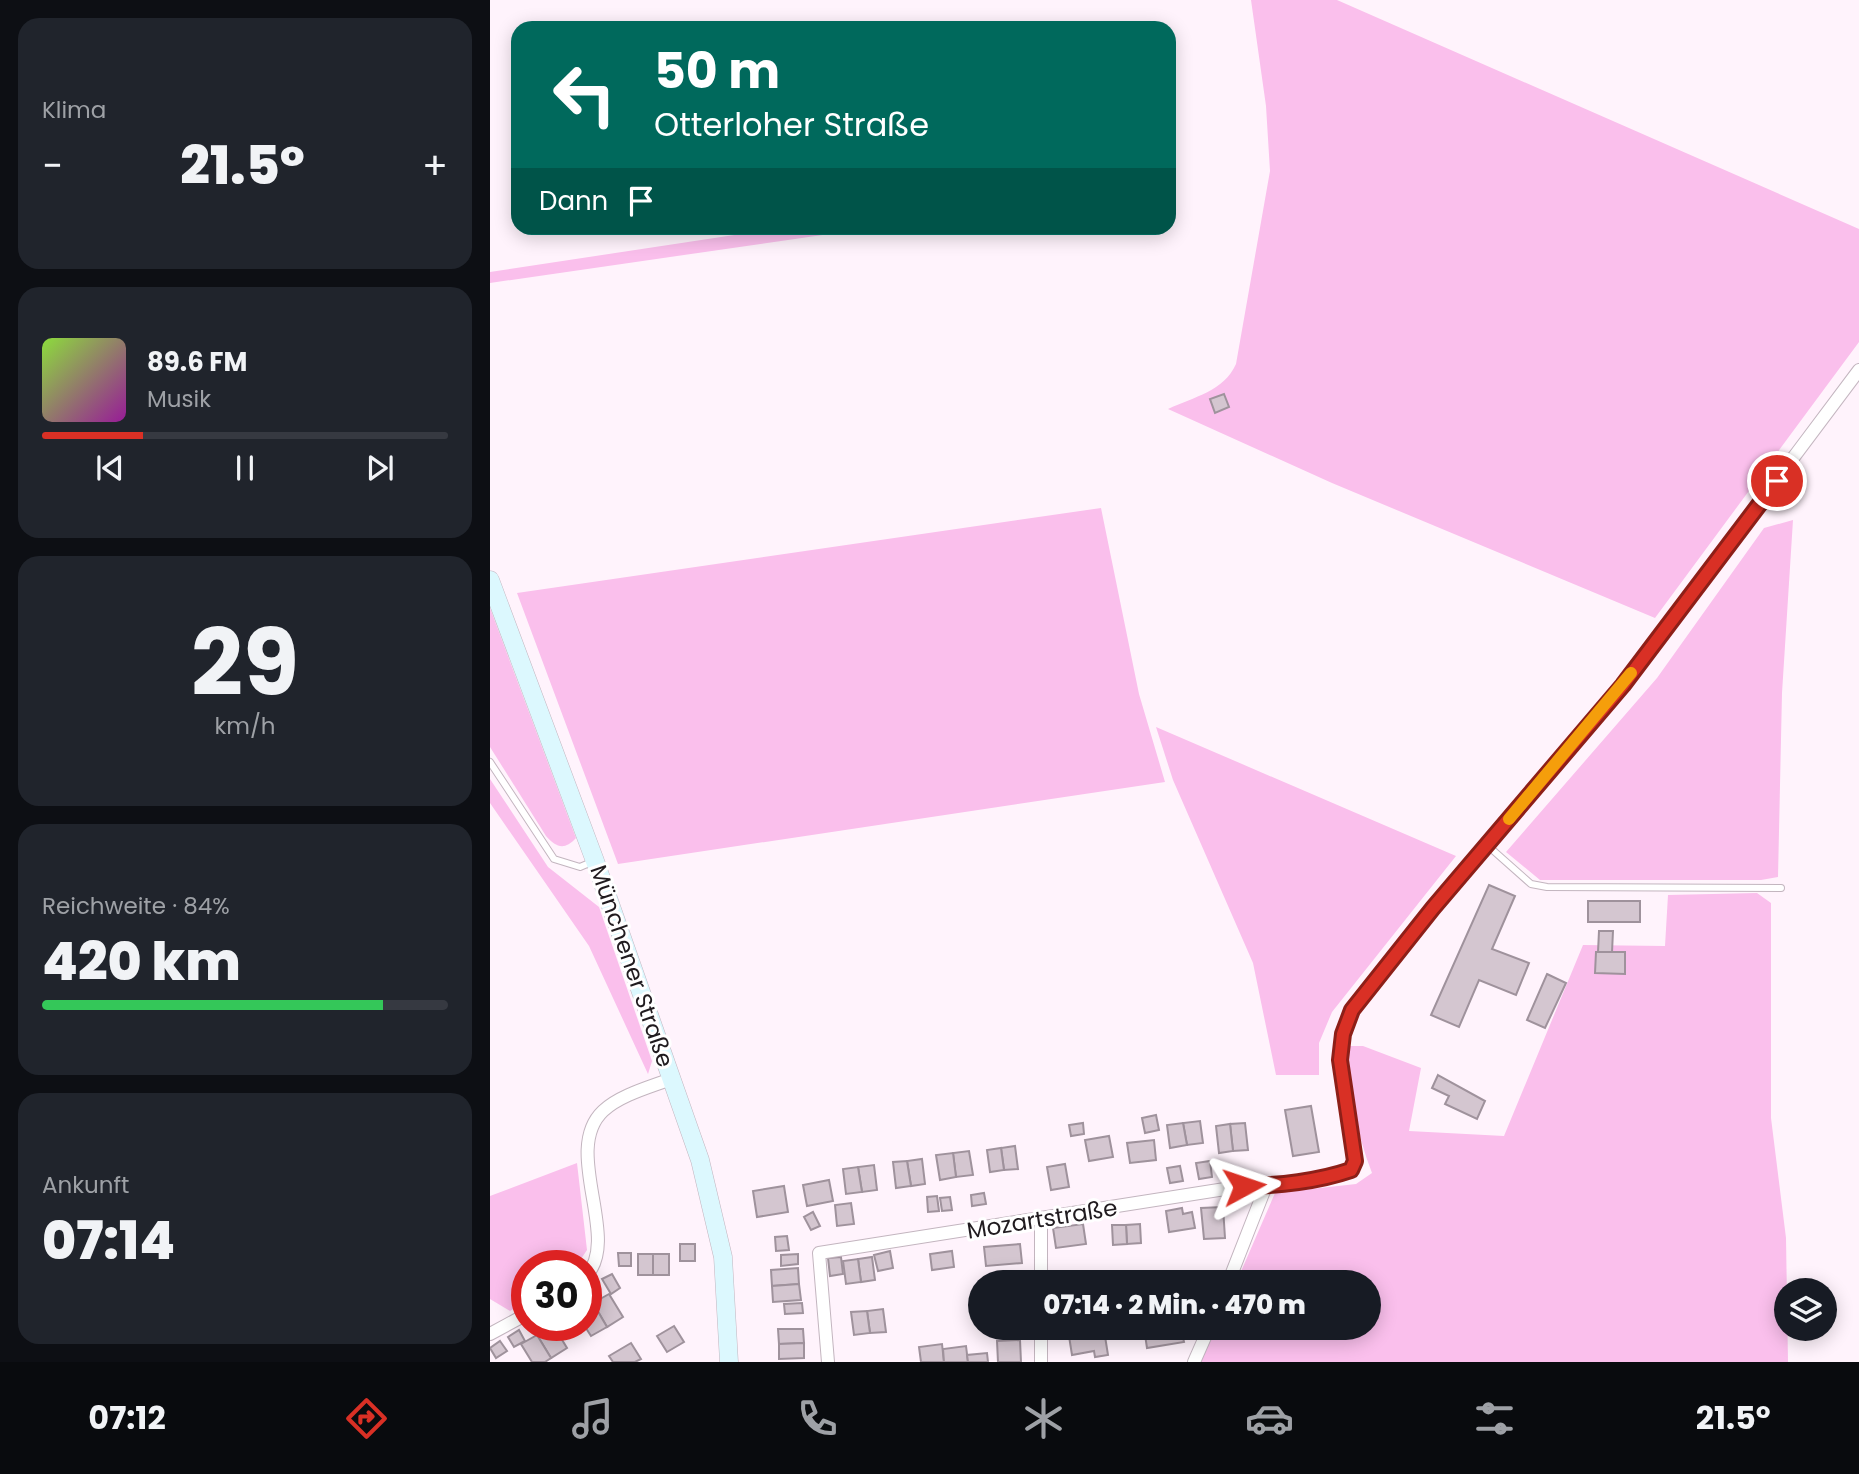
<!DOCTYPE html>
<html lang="de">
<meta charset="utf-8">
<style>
:root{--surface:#171b24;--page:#20242c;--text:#f1f3f6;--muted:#9ea1a6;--line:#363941;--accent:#d93025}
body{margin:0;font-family:Poppins,sans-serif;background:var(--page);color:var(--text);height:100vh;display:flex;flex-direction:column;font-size:26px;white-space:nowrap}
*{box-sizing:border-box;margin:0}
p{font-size:23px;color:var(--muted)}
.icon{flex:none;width:38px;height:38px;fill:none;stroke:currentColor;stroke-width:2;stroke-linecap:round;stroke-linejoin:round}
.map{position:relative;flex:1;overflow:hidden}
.panel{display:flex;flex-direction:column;gap:18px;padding:18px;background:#0d0f14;width:490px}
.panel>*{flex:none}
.hud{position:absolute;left:21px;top:21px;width:665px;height:214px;border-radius:21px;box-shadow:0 4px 18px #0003;background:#00695c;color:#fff;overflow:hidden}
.controls{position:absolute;left:1284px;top:1278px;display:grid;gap:14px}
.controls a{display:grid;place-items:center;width:63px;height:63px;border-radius:50%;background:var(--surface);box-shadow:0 4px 18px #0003;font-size:35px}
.speed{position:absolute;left:21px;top:1250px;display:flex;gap:14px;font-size:35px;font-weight:700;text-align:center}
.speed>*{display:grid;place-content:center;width:91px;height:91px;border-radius:50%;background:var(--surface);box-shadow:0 4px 18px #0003;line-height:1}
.speed .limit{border:10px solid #d22;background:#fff;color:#111}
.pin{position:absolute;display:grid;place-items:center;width:60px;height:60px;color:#fff;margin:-30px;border:4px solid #fff;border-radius:50%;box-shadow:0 2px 7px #0007}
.me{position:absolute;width:77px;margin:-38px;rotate:85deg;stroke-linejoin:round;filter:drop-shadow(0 0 5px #0008)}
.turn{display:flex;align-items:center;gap:24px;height:147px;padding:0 28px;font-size:32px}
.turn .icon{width:91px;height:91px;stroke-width:2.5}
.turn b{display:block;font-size:49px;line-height:60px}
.then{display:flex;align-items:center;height:66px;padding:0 28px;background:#0003;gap:14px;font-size:26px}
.big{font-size:52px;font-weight:800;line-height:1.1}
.panel .card{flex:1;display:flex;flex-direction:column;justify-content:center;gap:10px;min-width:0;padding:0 24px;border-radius:21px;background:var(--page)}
.panel .dial{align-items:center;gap:0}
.dial b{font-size:91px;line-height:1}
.song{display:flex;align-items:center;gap:21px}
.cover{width:84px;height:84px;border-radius:10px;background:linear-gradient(135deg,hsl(90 70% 55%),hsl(300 70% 35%))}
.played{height:7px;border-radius:4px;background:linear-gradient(90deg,var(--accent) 25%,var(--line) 25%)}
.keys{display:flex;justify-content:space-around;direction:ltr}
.heat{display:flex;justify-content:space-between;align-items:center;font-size:38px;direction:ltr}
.charge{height:10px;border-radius:5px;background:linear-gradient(90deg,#34c759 84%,var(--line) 0)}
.trip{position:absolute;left:478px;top:1270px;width:413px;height:70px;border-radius:35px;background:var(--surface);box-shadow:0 4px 18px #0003;font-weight:800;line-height:70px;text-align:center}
.menu{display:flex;height:112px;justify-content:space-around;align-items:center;background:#090b0e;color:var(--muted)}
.menu .icon{width:49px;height:49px}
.menu .selected{color:var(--accent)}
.menu b{font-size:32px;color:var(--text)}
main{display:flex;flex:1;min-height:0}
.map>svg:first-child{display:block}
</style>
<main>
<section class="panel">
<div class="card"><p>Klima</p>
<div class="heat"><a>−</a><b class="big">21.5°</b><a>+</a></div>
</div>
<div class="card">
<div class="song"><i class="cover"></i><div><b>89.6 FM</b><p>Musik</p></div></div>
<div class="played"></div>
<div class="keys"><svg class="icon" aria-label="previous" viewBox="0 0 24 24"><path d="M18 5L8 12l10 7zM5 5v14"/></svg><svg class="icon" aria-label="pause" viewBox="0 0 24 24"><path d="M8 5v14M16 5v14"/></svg><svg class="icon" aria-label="next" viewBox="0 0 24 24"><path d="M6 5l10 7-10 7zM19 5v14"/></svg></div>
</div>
<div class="card dial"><b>29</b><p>km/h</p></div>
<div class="card"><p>Reichweite · 84%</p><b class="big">420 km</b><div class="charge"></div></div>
<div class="card"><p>Ankunft</p><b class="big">07:14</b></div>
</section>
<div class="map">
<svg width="1369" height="1362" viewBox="0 0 1369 1362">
<rect width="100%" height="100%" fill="#fff3fc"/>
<g fill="#fabfec">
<path d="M761,0H847L1369,229V342L1165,618L842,483L678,409C704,397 734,391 746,364L780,171L776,106Z"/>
<path d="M290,228H381L0,283V272Z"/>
<path d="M611,508L649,694L675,782L128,864L27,593Z"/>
<path d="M1303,520L1292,693L1288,877L1271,880H1050L1016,852L1167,678L1274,528Z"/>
<path d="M0,608L86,838C74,851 66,847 56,836L0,747Z"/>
<path d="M666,727L966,856L842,1012L829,1043V1075H786L763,963L683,780Z"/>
<path d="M0,779L58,867L109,907L162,1061L158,1074L99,946L0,803Z"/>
<path d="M1267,893L1281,903V1118L1296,1238L1298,1362H711L726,1328H878V1283H746L785,1193L866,1184L882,1173C866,1132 859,1090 859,1046H873L931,1068L919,1131L1014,1136L1093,945L1175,946L1178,895Z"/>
<path d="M87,1163L97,1250L87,1265H37V1301L20,1311L0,1299V1196Z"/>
</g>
<g fill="#d4c6d0" stroke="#9f929c" stroke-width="2">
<path d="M734,394L739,407L725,413L720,399Z"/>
<path d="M999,885L1025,896L1002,949L1039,963L1026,995L989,980L969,1027L941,1015Z"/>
<rect x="1098" y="901" width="52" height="21"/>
<path d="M1109,931H1123L1122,952H1108Z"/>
<path d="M1106,952H1135V974L1105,973Z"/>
<path d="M1057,974L1076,983L1055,1028L1037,1020Z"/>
<path d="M948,1075L995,1101L987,1119L955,1104L959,1096L942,1088Z"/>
<path d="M821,1106L829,1152L803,1156L795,1110Z"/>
<path d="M666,1115L669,1130L655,1133L652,1118Z"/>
<path d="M710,1121L713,1143L697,1145L693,1123Z"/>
<path d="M593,1123L594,1134L581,1136L579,1125Z"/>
<path d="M693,1123L697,1145L680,1148L677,1125Z"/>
<path d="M755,1123L758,1150L743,1151L740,1124Z"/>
<path d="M740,1124L743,1151L729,1153L726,1126Z"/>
<path d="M619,1136L623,1157L599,1161L595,1140Z"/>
<path d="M664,1140L666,1160L640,1163L637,1143Z"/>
<path d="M525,1146L528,1169L514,1170L511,1148Z"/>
<path d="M511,1148L514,1170L500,1172L497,1150Z"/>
<path d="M479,1151L483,1175L466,1177L463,1153Z"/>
<path d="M463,1153L466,1177L450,1180L446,1155Z"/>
<path d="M432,1159L435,1184L421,1186L417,1161Z"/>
<path d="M417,1161L421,1186L406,1188L403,1162Z"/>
<path d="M720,1161L722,1177L709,1179L706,1163Z"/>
<path d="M575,1164L579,1187L561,1190L557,1167Z"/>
<path d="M384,1165L387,1190L372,1192L368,1167Z"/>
<path d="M690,1166L693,1181L680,1183L677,1168Z"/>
<path d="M368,1167L372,1192L356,1194L353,1169Z"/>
<path d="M339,1180L343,1201L317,1206L313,1185Z"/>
<path d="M294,1186L298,1212L267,1217L263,1191Z"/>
<path d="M494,1193L496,1204L482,1206L481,1195Z"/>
<path d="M447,1196L449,1211L438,1212L437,1197Z"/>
<path d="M460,1197L462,1210L452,1211L450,1198Z"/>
<path d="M361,1203L364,1224L347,1226L345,1205Z"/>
<path d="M733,1207L735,1238L714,1239L711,1208Z"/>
<path d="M692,1208L693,1214L702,1212L705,1228L679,1232L676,1211Z"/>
<path d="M323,1212L330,1226L321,1230L314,1217Z"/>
<path d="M593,1224L596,1244L566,1248L563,1228Z"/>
<path d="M650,1224L651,1243L637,1244L636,1225Z"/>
<path d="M622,1225H636L637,1244L623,1245Z"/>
<path d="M297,1236L299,1250L286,1251L285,1237Z"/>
<rect x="190" y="1244" width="15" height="17"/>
<path d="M530,1244L532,1263L496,1266L494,1247Z"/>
<path d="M400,1251L403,1268L388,1271L384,1255Z"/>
<path d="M462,1251L464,1267L442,1270L440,1254Z"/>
<path d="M128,1253H141V1266H129Z"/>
<rect x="148" y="1254" width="15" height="21"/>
<rect x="163" y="1254" width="16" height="21"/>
<path d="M308,1254V1264L291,1266V1255Z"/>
<path d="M351,1257L353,1274L340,1276L338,1258Z"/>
<path d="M382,1257L385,1280L371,1282L368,1259Z"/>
<path d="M368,1259L371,1282L356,1284L353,1261Z"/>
<path d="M308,1268L309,1284L282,1286L281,1270Z"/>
<path d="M692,1271L693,1283H662L661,1274Z"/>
<path d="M122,1274L130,1288L121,1294L112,1279Z"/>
<path d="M309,1284L311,1300L283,1302L282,1286Z"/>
<path d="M119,1294L133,1317L117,1327L103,1303Z"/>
<path d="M103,1303L117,1327L101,1336L94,1325L96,1307Z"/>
<path d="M312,1303L313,1313L295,1314L294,1304Z"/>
<path d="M393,1309L396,1332L380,1333L377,1311Z"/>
<path d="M377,1311L380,1333L364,1335L361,1312Z"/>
<path d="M63,1325L77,1348L61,1358L47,1335Z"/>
<path d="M184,1326L194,1342L177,1352L167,1336Z"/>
<path d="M654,1328H691L694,1342L657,1348Z"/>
<path d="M288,1329H313L314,1343L289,1344Z"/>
<path d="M29,1330L35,1341L24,1347L18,1337Z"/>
<path d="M614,1330L618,1355L605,1357L604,1351L582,1355L579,1336Z"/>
<path d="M47,1335L61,1358L55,1362H42L31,1344Z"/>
<path d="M530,1340L531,1362H508L507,1341Z"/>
<path d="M10,1341L17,1351L6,1358L0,1348Z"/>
<path d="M141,1343L151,1359L145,1362H123L119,1356Z"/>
<path d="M314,1343V1358L289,1359V1344Z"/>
<path d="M452,1344L454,1362H431L429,1347Z"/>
<path d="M476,1346L478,1362H454L453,1349Z"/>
<path d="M497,1353L498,1362H478L477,1355Z"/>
</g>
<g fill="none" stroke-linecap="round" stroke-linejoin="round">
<g stroke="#c3b5bf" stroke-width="8">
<g id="service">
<path d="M0,762L64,859L90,867L104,861"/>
<path d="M997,845L1041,884L1057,887L1291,888"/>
</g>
</g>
<g stroke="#c3b5bf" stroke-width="14">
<g id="minor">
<path d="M551,1219V1283"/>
<path d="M96,1276C132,1238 71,1151 113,1111C130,1095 160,1087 181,1079"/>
<path d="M738,1283L776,1186"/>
<path d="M551,1328V1362"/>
<path d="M0,1334L37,1314"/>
<path d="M338,1362L329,1253L754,1186C788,1186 829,1181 861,1170L865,1161L850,1060L853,1034L862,1010L916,940L1133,685L1369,370"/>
<path d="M704,1362L719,1328"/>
</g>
</g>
<g stroke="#c3b5bf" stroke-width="19">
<path id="secondary" d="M0,580L105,861L210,1160L233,1257L239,1362"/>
</g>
<use href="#service" stroke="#fff" stroke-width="6"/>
<use href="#minor" stroke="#fff" stroke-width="12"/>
<use href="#secondary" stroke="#dcf8fe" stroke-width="18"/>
</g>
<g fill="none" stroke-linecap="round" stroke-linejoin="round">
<g stroke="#8d1f18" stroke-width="18">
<path id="route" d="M754,1186C788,1186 829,1181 861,1170L865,1161L850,1060L853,1034L862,1010L943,908L1133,685L1287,481"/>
</g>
<use href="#route" stroke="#d93025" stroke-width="12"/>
<path stroke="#f59e0b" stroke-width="12" d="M1019,819L1141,673"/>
</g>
<g text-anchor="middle" stroke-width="6" stroke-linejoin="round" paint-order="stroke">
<g font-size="23" fill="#201b1f" stroke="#fff">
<text transform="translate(142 966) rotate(71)" y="8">Münchener Straße</text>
<text transform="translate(552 1219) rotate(-9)" y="8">Mozartstraße</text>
</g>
</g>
</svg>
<div class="controls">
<a><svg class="icon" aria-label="layers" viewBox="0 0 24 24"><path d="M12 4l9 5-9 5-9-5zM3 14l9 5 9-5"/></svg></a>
</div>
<div class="speed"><div class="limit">30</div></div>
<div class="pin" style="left:1287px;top:481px;background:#d93025"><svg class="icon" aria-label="arrive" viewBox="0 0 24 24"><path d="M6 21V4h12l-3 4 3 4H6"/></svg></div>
<svg class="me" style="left:754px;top:1186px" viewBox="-20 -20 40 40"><path d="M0-17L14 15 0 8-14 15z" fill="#d93025" stroke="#fff" stroke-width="4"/></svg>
<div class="trip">07:14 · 2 Min. · 470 m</div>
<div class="hud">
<div class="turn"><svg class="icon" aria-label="left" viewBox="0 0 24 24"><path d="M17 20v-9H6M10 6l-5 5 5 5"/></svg><div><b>50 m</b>Otterloher Straße</div></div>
<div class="then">Dann<svg class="icon" aria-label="arrive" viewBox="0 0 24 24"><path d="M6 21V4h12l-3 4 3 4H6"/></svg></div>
</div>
</div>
</main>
<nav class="menu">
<b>07:12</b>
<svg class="icon selected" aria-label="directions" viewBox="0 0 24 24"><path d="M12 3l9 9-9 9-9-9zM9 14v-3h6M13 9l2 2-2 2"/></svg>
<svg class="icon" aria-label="music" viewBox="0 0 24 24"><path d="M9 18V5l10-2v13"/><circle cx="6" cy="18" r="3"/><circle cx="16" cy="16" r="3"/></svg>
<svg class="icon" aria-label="phone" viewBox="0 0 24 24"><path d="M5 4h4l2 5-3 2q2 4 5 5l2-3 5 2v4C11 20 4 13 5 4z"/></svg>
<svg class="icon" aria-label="climate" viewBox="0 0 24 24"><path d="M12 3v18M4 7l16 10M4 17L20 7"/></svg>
<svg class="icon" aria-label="car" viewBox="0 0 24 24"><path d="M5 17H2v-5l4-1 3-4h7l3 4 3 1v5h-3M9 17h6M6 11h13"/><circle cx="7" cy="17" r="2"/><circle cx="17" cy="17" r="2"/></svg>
<svg class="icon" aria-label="filters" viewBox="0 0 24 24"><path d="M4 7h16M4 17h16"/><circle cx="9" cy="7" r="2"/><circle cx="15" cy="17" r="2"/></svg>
<b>21.5°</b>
</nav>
